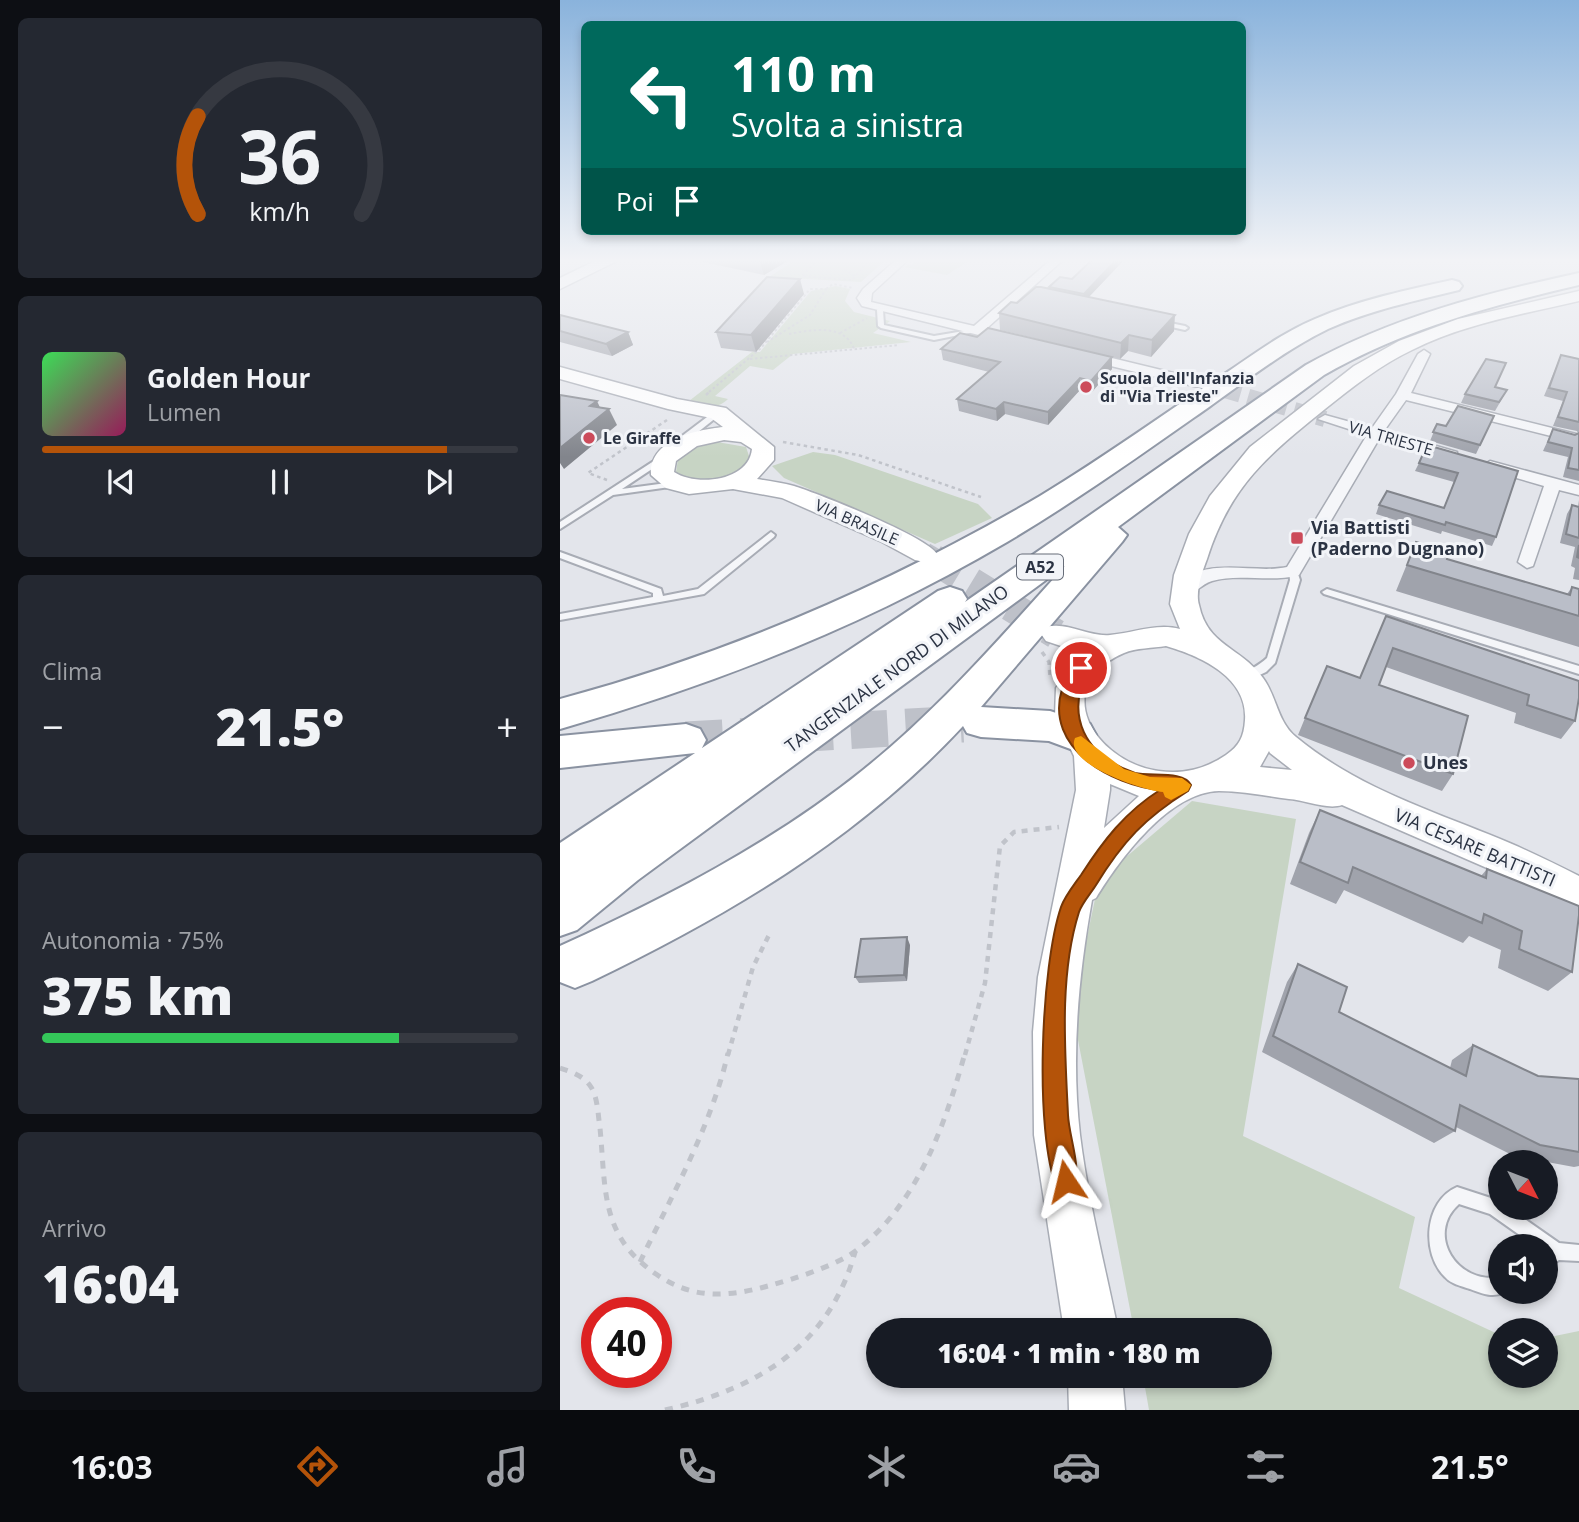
<!DOCTYPE html>
<html lang="it">
<meta charset="utf-8">
<style>
:root{--surface:#171b24;--page:#242831;--text:#f1f3f6;--muted:#9ea1a6;--line:#363941;--accent:#b45309}
body{margin:0;font-family:"Open Sans",sans-serif;background:var(--page);color:var(--text);height:100vh;display:flex;flex-direction:column;font-size:26px;white-space:nowrap}
*{box-sizing:border-box;margin:0}
p{font-size:23px;color:var(--muted)}
.icon{flex:none;width:38px;height:38px;fill:none;stroke:currentColor;stroke-width:2;stroke-linecap:round;stroke-linejoin:round}
.map{position:relative;flex:1;overflow:hidden}
.side{display:flex;flex-direction:column;gap:18px;padding:18px;background:#0d0f14;width:560px}
.side>*{flex:none}
.banner{position:absolute;left:21px;top:21px;width:665px;height:214px;border-radius:10px;box-shadow:0 4px 10px #0003;background:#00695c;color:#fff;overflow:hidden}
.needle{width:46px;rotate:132deg}
.controls{position:absolute;left:928px;top:1150px;display:grid;gap:14px}
.controls a{display:grid;place-items:center;width:70px;height:70px;border-radius:50%;background:var(--surface);box-shadow:0 4px 10px #0003;font-size:35px}
.speed{position:absolute;left:21px;top:1297px;display:flex;gap:14px;font-size:35px;font-weight:700;text-align:center}
.speed>*{display:grid;place-content:center;width:91px;height:91px;border-radius:50%;background:var(--surface);box-shadow:0 4px 10px #0003;line-height:1}
.speed .limit{border:10px solid #d22;background:#fff;color:#111}
.pin{position:absolute;display:grid;place-items:center;width:60px;height:60px;color:#fff;margin:-30px;border:4px solid #fff;border-radius:50%;box-shadow:0 2px 7px #0007}
.me{position:absolute;width:77px;margin:-38px;rotate:350deg;stroke-linejoin:round;filter:drop-shadow(0 0 5px #0008)}
.turn{display:flex;align-items:center;gap:24px;height:147px;padding:0 35px;font-size:32px}
.turn .icon{width:91px;height:91px;stroke-width:2.5}
.turn b{display:block;font-size:49px;line-height:60px}
.then{display:flex;align-items:center;height:66px;padding:0 35px;background:#0003;gap:14px;font-size:26px}
.big{font-size:52px;font-weight:800;line-height:1.1}
.side .card{flex:1;display:flex;flex-direction:column;justify-content:center;gap:10px;min-width:0;padding:0 24px;border-radius:10px;background:var(--page)}
.side .dial{align-items:center;gap:0}
.dial svg{height:182px;overflow:visible;fill:none;stroke:var(--line);stroke-width:7;stroke-linecap:round;text-anchor:middle}
.dial text{fill:var(--text);stroke:none}
.song{display:flex;align-items:center;gap:21px}
.cover{width:84px;height:84px;border-radius:10px;background:linear-gradient(135deg,hsl(130 70% 55%),hsl(330 70% 35%))}
.played{height:7px;border-radius:4px;background:linear-gradient(90deg,var(--accent) 85%,var(--line) 85%)}
.keys{display:flex;justify-content:space-around;direction:ltr}
.heat{display:flex;justify-content:space-between;align-items:center;font-size:38px;direction:ltr}
.charge{height:10px;border-radius:5px;background:linear-gradient(90deg,#34c759 75%,var(--line) 0)}
.trip{position:absolute;left:306px;top:1318px;width:406px;height:70px;border-radius:35px;background:var(--surface);box-shadow:0 4px 10px #0003;font-weight:800;line-height:70px;text-align:center}
.tab-bar{display:flex;height:112px;justify-content:space-around;align-items:center;background:#090b0e;color:var(--muted)}
.tab-bar .icon{width:49px;height:49px}
.tab-bar .active{color:var(--accent)}
.tab-bar b{font-size:32px;color:var(--text)}
main{display:flex;flex:1;min-height:0}
.map>svg:first-child{display:block}
</style>
<main>
<section class="side">
<div class="card dial"><svg viewBox="0 0 100 80">
<path d="M14 69A42 42 0 1 1 86 69"/>
<path d="M14 69A42 42 0 0 1 14 26" stroke="#b45309"/>
<text x="50" y="56" font-size="32" font-weight="700">36</text>
<text x="50" y="72" font-size="11">km/h</text>
</svg></div>
<div class="card">
<div class="song"><i class="cover"></i><div><b>Golden Hour</b><p>Lumen</p></div></div>
<div class="played"></div>
<div class="keys"><svg class="icon" aria-label="previous" viewBox="0 0 24 24"><path d="M18 5L8 12l10 7zM5 5v14"/></svg><svg class="icon" aria-label="pause" viewBox="0 0 24 24"><path d="M8 5v14M16 5v14"/></svg><svg class="icon" aria-label="next" viewBox="0 0 24 24"><path d="M6 5l10 7-10 7zM19 5v14"/></svg></div>
</div>
<div class="card"><p>Clima</p>
<div class="heat"><a>−</a><b class="big">21.5°</b><a>+</a></div>
</div>
<div class="card"><p>Autonomia · 75%</p><b class="big">375 km</b><div class="charge"></div></div>
<div class="card"><p>Arrivo</p><b class="big">16:04</b></div>
</section>
<div class="map">
<svg width="1019" height="1410" viewBox="0 0 1019 1410">
<rect width="100%" height="100%" fill="#e3e5eb"/>
<g fill="#c7d4c4">
<path d="M237,259H327L301,282L209,277Z"/>
<path d="M365,259H411L387,275L344,267Z"/>
<path d="M276,286L290,289L285,301L294,312L330,321L313,333L351,342L233,354L213,370L190,366L155,396L168,399C156,411 145,405 129,401L192,352H200L251,291Z"/>
<path d="M157,442L186,447L190,459C177,480 133,492 116,472L118,459L134,448Z"/>
<path d="M253,452L275,455L418,504L432,518L375,544L224,478L212,466Z"/>
<path d="M632,801L736,819L683,1136L855,1217L839,1288L940,1335V1376H985V1338L1019,1331V1410H589L583,1376H700V1330H574L512,1009L539,880Z"/>
</g>
<g fill="none" stroke-linecap="round" stroke-linejoin="round">
<path stroke="#bec1c9" stroke-width="12" stroke-dasharray="12 6" stroke-linecap="butt" d="M650,386L671,392"/>
<path stroke="#bec1c9" stroke-width="16" stroke-dasharray="16 8" stroke-linecap="butt" d="M665,390L765,419"/>
<path stroke="#bec1c9" stroke-width="24" stroke-dasharray="24 11" stroke-linecap="butt" d="M364,554L376,561"/>
<path stroke="#bec1c9" stroke-width="30" stroke-dasharray="30 15" stroke-linecap="butt" d="M373,559L496,634"/>
<path stroke="#bec1c9" stroke-width="37" stroke-dasharray="37 18" stroke-linecap="butt" d="M126,740L403,724"/>
<g stroke="#a8acb5" stroke-width="4">
<g id="lane">
<path d="M320,308L323,310L324,325L374,336L416,329L419,331L374,340L321,328L318,326L317,310Z"/>
<path d="M600,321L625,326L628,328L625,330L598,324V322Z"/>
<path d="M155,411L162,413L128,440H122V436Z"/>
<path d="M100,457L107,459L62,489L114,482L118,484L117,486L53,495L0,529V522Z"/>
<path d="M211,532L215,535L214,537L144,594L0,620V614L93,597V593L0,558V552L101,589L103,596L138,589Z"/>
<path d="M733,568L737,571L740,580L715,663L706,672L691,679H683L682,676C687,670 699,666 707,658L730,580L729,571Z"/>
<path d="M767,589L1019,666V674L764,594L762,592Z"/>
<path d="M897,1187L940,1201V1208H949L999,1243L1019,1245V1261L999,1260L985,1268V1246H975L930,1214L899,1204C865,1234 897,1285 940,1277V1292H946C933,1298 923,1294 910,1289C901,1286 891,1284 885,1277C861,1254 864,1201 897,1187Z"/>
</g>
</g>
<g stroke="#a8acb5" stroke-width="3">
<g id="street">
<path d="M337,259H349L312,293L311,302L414,326L492,259H504L426,329L455,336L457,339L451,343L302,306L297,298L303,289Z"/>
<path d="M864,350L870,354L851,393L1016,434L1018,437L1011,441L846,400L824,431L897,452V458L892,460L819,439L739,575C710,583 679,573 652,581C639,585 633,598 619,594L616,590C640,553 692,575 727,567L807,435L758,419L765,415L812,428L836,394L858,354Z"/>
<path d="M527,352L655,383L657,386L650,390L522,359V353Z"/>
<path d="M930,461L1019,485V495L999,490L973,566L967,568L958,562L984,486L925,469L922,466Z"/>
</g>
</g>
<g stroke="#a8acb5" stroke-width="3">
<g id="secondary">
<path d="M39,259H61L0,289V278Z"/>
<path d="M1019,291V301C963,314 904,324 852,350C820,365 793,387 765,409C708,455 670,486 647,559C642,572 635,592 639,605C648,647 680,646 703,678C717,697 717,721 736,737C800,790 877,812 952,844C975,854 997,865 1019,876V913L927,868L782,805C767,810 745,800 729,799C706,796 682,791 659,791C609,792 560,859 536,898L532,900C518,978 511,1056 520,1135C528,1200 545,1266 558,1330H504L474,1135L473,1032L478,977L516,790L514,756L495,716L496,688L519,652L486,641L481,634L486,627C507,621 528,637 550,635C574,633 596,623 620,629L610,604L614,575L629,534L650,496L690,447L794,366L839,341L898,319ZM606,646C640,656 688,677 685,720C684,737 679,746 666,755C577,816 463,697 564,653C576,648 593,648 606,646ZM709,751L710,753L732,770L700,767ZM550,784L579,796L544,828L550,790Z"/>
<path d="M0,367L117,399L166,408L214,447V460L197,479C209,481 222,483 234,486C259,494 366,536 377,554L373,560L364,562L355,560L322,542L222,498L173,489L129,494L106,488L91,475C89,440 135,430 163,427L151,418L108,409L0,379ZM164,440L181,442L192,449C189,481 137,487 114,472L116,461L137,446Z"/>
<path d="M508,1376H562L565,1410H509Z"/>
</g>
</g>
<g stroke="#8a92a1" stroke-width="4">
<g id="highway">
<path d="M1019,273V285C929,306 844,329 764,375L558,527L567,535L562,542L421,707L490,711L530,724L536,735L530,746L516,751L489,741L421,737L407,733L403,726C299,838 169,915 32,981L15,988L0,982V946C107,897 211,844 303,770C378,710 441,637 505,566L78,880L17,930L0,936V843L135,753L0,768V736L126,724L140,729L146,740L142,748L378,591L390,587L402,591L407,599L405,602L746,365C833,317 923,294 1019,273Z"/>
<path d="M892,280L899,282L902,286L899,290C855,301 810,310 768,329C725,350 687,380 649,407C582,454 516,501 447,542C306,625 157,684 0,729V699C170,653 328,585 480,496C545,457 606,412 669,371C697,352 724,332 755,319C799,300 846,290 892,280Z"/>
</g>
</g>
<g stroke="#c0c3ca" stroke-width="2" stroke-dasharray="2.5 2.5" stroke-linecap="butt">
<path d="M258,259L242,276L292,280L310,259"/>
<path d="M284,269L296,277"/>
<path d="M266,289L273,284L293,288"/>
<path d="M280,333L307,318"/>
<path d="M229,334C250,330 285,323 294,349"/>
<path d="M190,359L339,345"/>
<path d="M149,392L201,348L250,289H266L250,315L207,342"/>
</g>
<g stroke="#c0c3ca" stroke-width="2.5" stroke-dasharray="3.5 3.5" stroke-linecap="butt">
<path d="M146,395L151,390"/>
<path d="M223,442L298,455L421,497"/>
<path d="M47,480L28,473L107,420"/>
</g>
<path stroke="#c0c3ca" stroke-width="3.5" stroke-dasharray="5 5" stroke-linecap="butt" d="M482,652L489,662L490,677"/>
<g stroke="#c0c3ca" stroke-width="4.5" stroke-dasharray="6 6" stroke-linecap="butt">
<path d="M168,1055L193,967L209,935"/>
<path d="M405,1055L425,983L440,846L454,832L499,827"/>
</g>
<g stroke="#c0c3ca" stroke-width="5" stroke-dasharray="8 8" stroke-linecap="butt">
<path d="M0,1068C12,1072 24,1076 31,1087C38,1098 38,1116 40,1128C46,1190 40,1236 96,1274C133,1300 167,1297 208,1286C233,1279 276,1266 297,1250C358,1203 385,1125 405,1053"/>
<path d="M80,1262C112,1195 151,1127 168,1053"/>
<path d="M105,1410C196,1389 269,1347 295,1252"/>
</g>
<use href="#lane" fill="#f5f6f9" fill-rule="evenodd"/>
<use href="#street" fill="#f5f6f9" fill-rule="evenodd"/>
<use href="#secondary" fill="#fff" fill-rule="evenodd"/>
<use href="#highway" fill="#fff" fill-rule="evenodd"/>
</g>
<g fill="#a0a3ac">
<path d="M129,259H231L204,275Z"/>
<path d="M563,261L529,297L614,331L591,357L568,351L560,359L552,357V369L531,393L520,390L488,425L445,414L437,421L399,411L397,399L429,372L383,360L381,349L417,337L527,351L440,330L439,313L489,289V287Z"/>
<path d="M244,294L196,352L161,348L156,332Z"/>
<path d="M0,315L68,332L73,345L52,356L0,342Z"/>
<path d="M1001,355L1019,359V481L1003,477L1008,457L983,451L993,429L1015,435L1018,433L1017,431L993,426L1003,401L984,396Z"/>
<path d="M935,387L947,390L935,411L901,403L905,394Z"/>
<path d="M934,416L916,454L870,441L877,424L886,426Z"/>
<path d="M859,463L958,471L936,537L932,546L882,531L881,534L816,514L819,505L884,508L894,482L855,471Z"/>
<path d="M1019,500V580L1013,579L1015,568L1011,566L1015,547L1000,543L1007,514L1012,505L1018,507Z"/>
<path d="M856,542L887,559L1007,594L1012,587L1019,589V647L836,591Z"/>
<path d="M826,616L1019,681L1015,721L1001,739L954,723L956,713L826,667L819,685L893,774L882,791L738,735L745,718L800,678Z"/>
<path d="M760,810L921,876L927,869L1012,972L988,991L938,968L941,950L909,936L903,943L784,890L776,904L730,884L749,833Z"/>
<path d="M350,945L347,981L299,983L295,977Z"/>
<path d="M738,964L779,1012L890,1068L892,1060L913,1045L978,1076L1019,1079V1166L1014,1167L954,1156L896,1127L895,1131L874,1143L702,1052L727,982Z"/>
</g>
<g fill="#82858c">
<path d="M199,259H231L204,275Z"/>
<path d="M557,259H563V261L524,302V294Z"/>
<path d="M240,279L244,294L196,352L191,335Z"/>
<path d="M615,315L614,331L591,357L592,340Z"/>
<path d="M68,332L73,345L52,356L46,344Z"/>
<path d="M569,335L568,351L560,359L561,343Z"/>
<path d="M552,357V369L531,393V381Z"/>
<path d="M520,378V390L488,425V412Z"/>
<path d="M37,401L43,414L49,409L57,425L4,469L0,463V448L30,406Z"/>
<path d="M444,402L445,414L437,421L436,409Z"/>
<path d="M347,937L350,945L347,981L344,975Z"/>
</g>
<g fill="#babec8" stroke="#82858c" stroke-width="2">
<path d="M533,259H557L524,294L489,287L500,277L512,279Z"/>
<path d="M207,277L240,279L191,335L156,332Z"/>
<path d="M476,287H481L615,315L592,340L569,335L561,343L439,313L451,302L457,303Z"/>
<path d="M0,315L68,332L46,344L0,331Z"/>
<path d="M428,328L552,357L531,381L520,378L488,412L444,402L436,409L397,399L440,362L381,349L400,333L417,337Z"/>
<path d="M1001,355L1019,359V422L998,417L1007,392L989,388Z"/>
<path d="M926,359L946,363L935,387L947,390L939,402L905,394Z"/>
<path d="M0,395L37,401L30,406L49,409L0,448Z"/>
<path d="M898,406L934,416L920,445L873,432L877,424L886,426Z"/>
<path d="M993,429L1015,435L1019,433V470L1008,468L1012,448L988,442Z"/>
<path d="M867,445L958,471L936,537L886,522L885,525L819,505L827,491L884,508L898,473L859,463Z"/>
<path d="M1012,505L1019,507V538L1006,534Z"/>
<path d="M856,542L889,552L887,559L1010,595L1012,587L1019,589V616L847,565Z"/>
<path d="M1019,545V558L1017,557Z"/>
<path d="M826,616L1019,681V698L1015,721L967,705L969,695L833,648L819,685L908,716L893,774L745,718L767,666L800,678Z"/>
<path d="M760,810L926,878L927,869L1019,906V915L1012,972L959,949L962,931L924,914L922,923L793,867L788,883L740,862Z"/>
<path d="M347,937L344,975L295,977L301,939Z"/>
<path d="M738,964L787,987L779,1012L906,1076L913,1045L978,1076L1019,1079V1152L980,1145L900,1105L895,1131L713,1036Z"/>
</g>
<linearGradient id="sky" x2="0" y2="1"><stop stop-color="#8ab3dc"/><stop offset="0.57" stop-color="#f2f3f6"/><stop offset="1" stop-color="#f2f3f6" stop-opacity="0"/></linearGradient>
<rect width="1019" height="457" fill="url(#sky)"/>
<path fill="#b45309" stroke="#753606" stroke-width="2" d="M521,663L529,668C504,716 525,756 575,773C590,777 624,770 631,785L628,791C585,818 563,841 536,885C531,893 522,903 519,912C499,975 505,1051 508,1115C509,1137 522,1169 514,1189L506,1193L497,1189C474,1132 481,966 501,907C505,896 514,885 521,875C543,841 565,812 600,790C552,785 484,749 502,689C505,681 512,672 516,664Z"/>
<path fill="#f59e0b" d="M521,736L564,769L590,777L622,778L631,785L628,791L611,800L605,797L603,792C584,791 503,764 515,738Z"/>
<g fill="#cc4b5a" stroke="#f2f4f8" stroke-width="2.5">
<circle cx="526" cy="387" r="7"/>
<circle cx="29" cy="438" r="7"/>
<rect x="730" y="531" width="14" height="14" rx="3.5"/>
<circle cx="849" cy="763" r="7"/>
</g>
<g text-anchor="middle" stroke-width="6" stroke-linejoin="round" paint-order="stroke">
<g font-size="16" font-weight="bold" fill="#2b3343" stroke="#f2f4f8" text-anchor="start">
<text x="540" y="384">Scuola dell'Infanzia<tspan x="540" dy="18">di "Via Trieste"</tspan></text>
<text x="43" y="444">Le Giraffe</text>
</g>
<g font-size="16" fill="#2b3343" stroke="#f2f4f8">
<text transform="translate(831 438) rotate(16)" y="6">VIA TRIESTE</text>
<text transform="translate(297 522) rotate(24)" y="6">VIA BRASILE</text>
</g>
<rect fill="#f2f4f8" stroke="#676d79" stroke-width="2" x="457" y="554.5" width="46" height="25" rx="5"/>
<g font-size="16" font-weight="bold" fill="#2b3343">
<text x="480" y="573">A52</text>
</g>
<g font-size="18" font-weight="bold" fill="#2b3343" stroke="#f2f4f8" text-anchor="start">
<text x="751" y="534">Via Battisti<tspan x="751" dy="21">(Paderno Dugnano)</tspan></text>
<text x="863" y="769">Unes</text>
</g>
<g font-size="18" fill="#2b3343" stroke="#f2f4f8">
<text transform="translate(337 669) rotate(-36)" y="6">TANGENZIALE NORD DI MILANO</text>
<text transform="translate(915 848) rotate(23)" y="6">VIA CESARE BATTISTI</text>
</g>
</g>
</svg>
<div class="controls">
<a><svg class="needle" viewBox="-14 -14 28 28"><path d="M0-13l5 13h-10z" fill="#e53935"/><path d="M0 13l5-13h-10z" fill="#9ea1a6"/></svg></a>
<a><svg class="icon" aria-label="sound" viewBox="0 0 24 24"><path d="M4 9h4l5-4v14l-5-4H4zM17 9q2 3 0 6"/></svg></a>
<a><svg class="icon" aria-label="layers" viewBox="0 0 24 24"><path d="M12 4l9 5-9 5-9-5zM3 14l9 5 9-5"/></svg></a>
</div>
<div class="speed"><div class="limit">40</div></div>
<div class="pin" style="left:521px;top:668px;background:#d93025"><svg class="icon" aria-label="arrive" viewBox="0 0 24 24"><path d="M6 21V4h12l-3 4 3 4H6"/></svg></div>
<svg class="me" style="left:506px;top:1181px" viewBox="-20 -20 40 40"><path d="M0-17L14 15 0 8-14 15z" fill="#b45309" stroke="#fff" stroke-width="4"/></svg>
<div class="trip">16:04 · 1 min · 180 m</div>
<div class="banner">
<div class="turn"><svg class="icon" aria-label="left" viewBox="0 0 24 24"><path d="M17 20v-9H6M10 6l-5 5 5 5"/></svg><div><b>110 m</b>Svolta a sinistra</div></div>
<div class="then">Poi<svg class="icon" aria-label="arrive" viewBox="0 0 24 24"><path d="M6 21V4h12l-3 4 3 4H6"/></svg></div>
</div>
</div>
</main>
<nav class="tab-bar">
<b>16:03</b>
<svg class="icon active" aria-label="directions" viewBox="0 0 24 24"><path d="M12 3l9 9-9 9-9-9zM9 14v-3h6M13 9l2 2-2 2"/></svg>
<svg class="icon" aria-label="music" viewBox="0 0 24 24"><path d="M9 18V5l10-2v13"/><circle cx="6" cy="18" r="3"/><circle cx="16" cy="16" r="3"/></svg>
<svg class="icon" aria-label="phone" viewBox="0 0 24 24"><path d="M5 4h4l2 5-3 2q2 4 5 5l2-3 5 2v4C11 20 4 13 5 4z"/></svg>
<svg class="icon" aria-label="climate" viewBox="0 0 24 24"><path d="M12 3v18M4 7l16 10M4 17L20 7"/></svg>
<svg class="icon" aria-label="car" viewBox="0 0 24 24"><path d="M5 17H2v-5l4-1 3-4h7l3 4 3 1v5h-3M9 17h6M6 11h13"/><circle cx="7" cy="17" r="2"/><circle cx="17" cy="17" r="2"/></svg>
<svg class="icon" aria-label="filters" viewBox="0 0 24 24"><path d="M4 7h16M4 17h16"/><circle cx="9" cy="7" r="2"/><circle cx="15" cy="17" r="2"/></svg>
<b>21.5°</b>
</nav>
